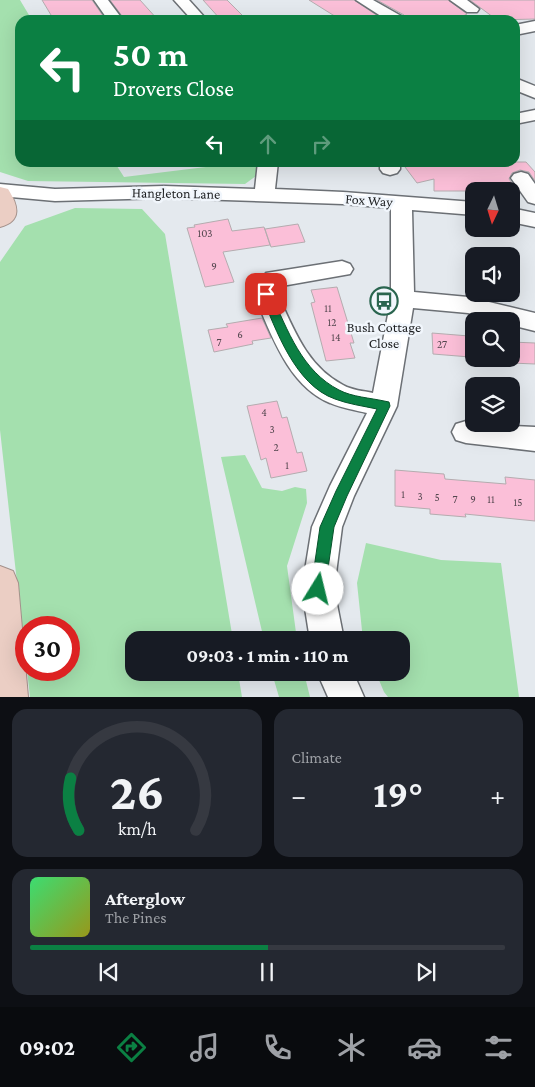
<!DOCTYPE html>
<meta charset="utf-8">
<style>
:root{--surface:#171b24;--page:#242831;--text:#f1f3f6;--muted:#9ea1a6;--line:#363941;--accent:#0b8043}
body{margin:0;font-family:"Crimson Pro",serif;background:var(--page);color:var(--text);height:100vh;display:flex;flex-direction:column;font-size:19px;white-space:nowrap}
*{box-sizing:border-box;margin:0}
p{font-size:16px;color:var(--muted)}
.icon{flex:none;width:28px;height:28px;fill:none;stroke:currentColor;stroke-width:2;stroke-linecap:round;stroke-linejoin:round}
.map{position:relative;height:697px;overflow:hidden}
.details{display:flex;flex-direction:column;gap:12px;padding:12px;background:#0d0f14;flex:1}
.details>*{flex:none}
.banner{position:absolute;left:15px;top:15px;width:505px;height:152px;border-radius:15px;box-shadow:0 5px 20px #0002;background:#0b8043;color:#fff;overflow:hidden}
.needle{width:32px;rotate:184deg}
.tools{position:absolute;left:465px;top:182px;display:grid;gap:10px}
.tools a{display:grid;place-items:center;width:55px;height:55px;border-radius:10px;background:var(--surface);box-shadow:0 5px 20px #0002;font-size:25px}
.speed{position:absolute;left:15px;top:616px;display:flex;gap:10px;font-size:25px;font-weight:700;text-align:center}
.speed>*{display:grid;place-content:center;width:65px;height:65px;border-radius:50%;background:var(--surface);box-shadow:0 5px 20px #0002;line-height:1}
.speed .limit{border:8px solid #d22;background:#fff;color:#111}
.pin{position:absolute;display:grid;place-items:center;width:42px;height:42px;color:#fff;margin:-21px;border-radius:10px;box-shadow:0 2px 8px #0006}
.me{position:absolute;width:55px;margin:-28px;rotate:9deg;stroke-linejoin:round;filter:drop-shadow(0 0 4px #0008)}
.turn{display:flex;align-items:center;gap:18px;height:105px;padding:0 15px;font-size:22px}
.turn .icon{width:65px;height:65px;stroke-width:2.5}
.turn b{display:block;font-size:35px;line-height:42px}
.lanes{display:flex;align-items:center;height:48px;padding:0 15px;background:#0003;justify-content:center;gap:25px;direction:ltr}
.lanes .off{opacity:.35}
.big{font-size:38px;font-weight:700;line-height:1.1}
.details .widget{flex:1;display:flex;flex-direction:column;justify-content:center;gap:8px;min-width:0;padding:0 18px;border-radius:15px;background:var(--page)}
.details .dial{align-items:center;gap:0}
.dial svg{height:130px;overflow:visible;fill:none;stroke:var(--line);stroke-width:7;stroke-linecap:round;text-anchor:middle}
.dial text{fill:var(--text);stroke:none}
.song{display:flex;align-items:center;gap:15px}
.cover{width:60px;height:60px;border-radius:8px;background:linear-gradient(135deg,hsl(140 70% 55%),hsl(60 70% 35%))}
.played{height:5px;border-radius:2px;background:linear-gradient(90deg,var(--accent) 50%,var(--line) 50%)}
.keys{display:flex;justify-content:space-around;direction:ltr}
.heat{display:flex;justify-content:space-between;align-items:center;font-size:28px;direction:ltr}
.details .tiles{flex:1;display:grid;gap:12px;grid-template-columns:1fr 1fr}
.widget:last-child{grid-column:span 2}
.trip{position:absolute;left:125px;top:631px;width:285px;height:50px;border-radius:15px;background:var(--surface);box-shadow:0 5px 20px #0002;font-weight:700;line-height:50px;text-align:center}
.tabs{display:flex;height:80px;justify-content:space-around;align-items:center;background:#090b0e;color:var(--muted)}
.tabs .icon{width:35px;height:35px}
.tabs .on{color:var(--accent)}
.tabs b{font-size:22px;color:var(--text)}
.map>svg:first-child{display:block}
</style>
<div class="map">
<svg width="535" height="697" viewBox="0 0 535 697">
<rect width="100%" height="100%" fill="#e4e9ee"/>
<g fill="#a4e0ae">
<path d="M0,0H20L32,20H20V162L115,163L124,177L214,166L231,162L255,163L264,170L245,184L28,181L0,172Z"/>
<path d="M75,208L142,209L165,234L233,640H134V672L238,673L242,697H30L27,670H69V628H26V663L0,430V262L25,226Z"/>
<path d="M245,455L262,488L282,491L295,487L306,489L307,503L287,566L297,640H264L221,457Z"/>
<path d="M366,543L441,560L501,563L519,697H388L384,692L376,673L401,672V640H363L357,583Z"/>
<path d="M272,673H304L310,697H279Z"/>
</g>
<g fill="#fbbfd8" stroke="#b4acaf">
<path d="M42,0H92L106,20H54Z"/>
<path d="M110,0H140L158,20H125Z"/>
<path d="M203,0H227L247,20H221Z"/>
<path d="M309,0H354L384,20H341Z"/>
<path d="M377,0H448L467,14L456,20H407L404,15Z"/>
<path d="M470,0H535V19L497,20Z"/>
<path d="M426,162H526L535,172V181L529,172L520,170L512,173L509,179L520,194L511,195V191H434V179L417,183L405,167Z"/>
<path d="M228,219L232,231L264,227L270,245L223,252L234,282L205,287L187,228L195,227L194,225Z"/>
<path d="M298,224L305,242L271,247L265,229Z"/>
<path d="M337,287L354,343H350L355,358L326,361L311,303L315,302L311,290Z"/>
<path d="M262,318L271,338L252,341L253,344L214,352L208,330L228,327L226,324Z"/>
<path d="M432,333L469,336L470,357L433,354Z"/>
<path d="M511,342L535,343V364L511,363Z"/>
<path d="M277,401L282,418L287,417L297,453L302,452L307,471L271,478L266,458L261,460L247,406Z"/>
<path d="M395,470L444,474L445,479L506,484L505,477L535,480V521L465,514L466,517L430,514V509L395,506Z"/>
</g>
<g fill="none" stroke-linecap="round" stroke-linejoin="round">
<g stroke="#6c7075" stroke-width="3">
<g id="minor">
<path d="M94,0H108L123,20H108Z"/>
<path d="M174,0H189L207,20H192Z"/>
<path d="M356,0H373L403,17L405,20H387Z"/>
<path d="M450,0H467L479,9L477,12H467Z"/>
<path d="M535,21V31L515,35V25Z"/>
<path d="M515,78L535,86V98L515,90Z"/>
<path d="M535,110V120L515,124V114Z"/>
<path d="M258,162H278L275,189L343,192L474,202V215L412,210L414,292L468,297L535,313V331L511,325V321H498L468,313L413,308L397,406L354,496L342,527L334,589L344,640H310L302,589L312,527L330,486L367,413C355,410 341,408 330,403C288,386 271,333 254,295L266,273L342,261L350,264L353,269L350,274L282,286L278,295C294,330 307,366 343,385C351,390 364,391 373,393L391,299V208L343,204L164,198L55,201L0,196V184L55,189L164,186L255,189Z"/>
<path d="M380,162H400V169L397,173L390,175L383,173L380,169Z"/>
<path d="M521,172L528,174L535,184V204L528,202L511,178L514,174Z"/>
<path d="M511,208L535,213V227L511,222Z"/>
<path d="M466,421H474V424L535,427V451L466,443L456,440L452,432L456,424Z"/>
<path d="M317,672H353L364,697H328Z"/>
</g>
</g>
<g stroke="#a3918b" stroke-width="2">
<g id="highway">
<path d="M0,187L8,189C18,205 23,221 0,227Z"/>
<path d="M0,566L13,571L18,583L28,697H0Z"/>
</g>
</g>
<use href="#minor" fill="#fff" fill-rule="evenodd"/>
<use href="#highway" fill="#ebcec4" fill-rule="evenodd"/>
</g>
<path fill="#0b8043" stroke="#07532c" d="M266,291L271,294C288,331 302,371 339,390C352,397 371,398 384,401L389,402L390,406L347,496L334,527L325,589L323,594L318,596L313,594L311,589L320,527L336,491L377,409C363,406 348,404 335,399C295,385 276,330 261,294Z"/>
<defs>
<g id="bus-ring" transform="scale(1.4375)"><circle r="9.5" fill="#f1f6fc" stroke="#2a654f" stroke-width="1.5"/><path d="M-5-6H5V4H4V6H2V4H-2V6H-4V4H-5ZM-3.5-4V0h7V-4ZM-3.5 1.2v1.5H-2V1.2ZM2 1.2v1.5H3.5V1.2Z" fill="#2a654f"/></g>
</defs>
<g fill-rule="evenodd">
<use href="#bus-ring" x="384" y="301"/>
</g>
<g text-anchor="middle" stroke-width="5" stroke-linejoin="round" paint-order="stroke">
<g font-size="11" fill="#54474f">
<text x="205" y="237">103</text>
<text x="214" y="270">9</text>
<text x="328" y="312">11</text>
<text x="332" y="326">12</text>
<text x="240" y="338">6</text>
<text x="336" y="341">14</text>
<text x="219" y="346">7</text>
<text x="442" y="348">27</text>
<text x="264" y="416">4</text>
<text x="272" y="433">3</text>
<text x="276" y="451">2</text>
<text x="287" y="469">1</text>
<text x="403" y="498">1</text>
<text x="420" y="500">3</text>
<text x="437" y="501">5</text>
<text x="455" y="503">7</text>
<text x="473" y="503">9</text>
<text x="491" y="503">11</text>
<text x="518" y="506">15</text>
</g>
<g font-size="14" fill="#1d1f21" stroke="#f1f6fc">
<text transform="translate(176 193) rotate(1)" y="5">Hangleton Lane</text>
<text transform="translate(369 200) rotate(4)" y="5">Fox Way</text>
</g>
<g font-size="14" fill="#1d1f21" stroke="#f1f6fc">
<text x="384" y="332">Bush Cottage<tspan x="384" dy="16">Close</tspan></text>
</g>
</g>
</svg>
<div class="tools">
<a><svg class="needle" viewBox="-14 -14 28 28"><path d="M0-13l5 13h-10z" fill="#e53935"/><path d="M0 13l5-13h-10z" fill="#9ea1a6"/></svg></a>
<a><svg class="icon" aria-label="sound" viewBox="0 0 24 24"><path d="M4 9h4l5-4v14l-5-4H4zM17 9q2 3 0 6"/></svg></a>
<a><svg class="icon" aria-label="search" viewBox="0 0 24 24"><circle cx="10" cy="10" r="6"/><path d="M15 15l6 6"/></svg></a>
<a><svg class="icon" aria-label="layers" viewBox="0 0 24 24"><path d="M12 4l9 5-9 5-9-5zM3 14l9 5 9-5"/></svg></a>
</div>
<div class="speed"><div class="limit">30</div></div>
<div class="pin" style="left:266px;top:294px;background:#d93025"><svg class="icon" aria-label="arrive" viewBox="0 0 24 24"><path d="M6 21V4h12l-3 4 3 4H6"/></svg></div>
<svg class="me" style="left:318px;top:589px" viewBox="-20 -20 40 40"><circle r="19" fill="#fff"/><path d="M0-13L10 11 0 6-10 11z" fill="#0b8043"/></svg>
<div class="trip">09:03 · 1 min · 110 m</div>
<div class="banner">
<div class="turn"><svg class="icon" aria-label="left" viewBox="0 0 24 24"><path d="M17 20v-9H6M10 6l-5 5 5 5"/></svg><div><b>50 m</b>Drovers Close</div></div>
<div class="lanes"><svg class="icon" aria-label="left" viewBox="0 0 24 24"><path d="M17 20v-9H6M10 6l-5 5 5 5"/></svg><svg class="icon off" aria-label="ahead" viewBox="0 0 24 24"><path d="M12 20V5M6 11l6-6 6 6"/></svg><svg class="icon off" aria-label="right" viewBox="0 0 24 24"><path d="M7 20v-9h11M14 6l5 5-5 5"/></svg></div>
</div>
</div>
<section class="details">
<div class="tiles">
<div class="widget dial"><svg viewBox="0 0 100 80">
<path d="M14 69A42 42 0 1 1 86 69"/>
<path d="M14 69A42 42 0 0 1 9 37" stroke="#0b8043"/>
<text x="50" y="56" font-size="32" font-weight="700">26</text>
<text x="50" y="72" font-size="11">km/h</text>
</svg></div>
<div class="widget"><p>Climate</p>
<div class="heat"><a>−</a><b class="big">19°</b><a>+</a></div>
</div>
<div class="widget">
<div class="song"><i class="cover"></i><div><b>Afterglow</b><p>The Pines</p></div></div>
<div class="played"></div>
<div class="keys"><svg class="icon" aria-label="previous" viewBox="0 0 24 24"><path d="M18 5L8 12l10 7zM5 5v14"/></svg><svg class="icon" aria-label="pause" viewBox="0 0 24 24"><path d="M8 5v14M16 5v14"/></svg><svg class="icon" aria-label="next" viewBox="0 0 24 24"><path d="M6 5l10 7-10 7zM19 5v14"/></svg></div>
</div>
</div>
</section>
<nav class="tabs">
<b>09:02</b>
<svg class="icon on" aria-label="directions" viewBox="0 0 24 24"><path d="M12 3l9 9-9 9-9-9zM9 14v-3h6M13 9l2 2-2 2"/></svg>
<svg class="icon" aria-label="music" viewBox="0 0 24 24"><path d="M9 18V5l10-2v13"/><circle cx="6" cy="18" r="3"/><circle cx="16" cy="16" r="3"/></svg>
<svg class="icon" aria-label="phone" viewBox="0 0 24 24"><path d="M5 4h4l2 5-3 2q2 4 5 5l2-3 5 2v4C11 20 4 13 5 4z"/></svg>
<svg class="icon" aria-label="climate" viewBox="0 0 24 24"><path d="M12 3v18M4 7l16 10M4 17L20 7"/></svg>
<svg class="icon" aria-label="car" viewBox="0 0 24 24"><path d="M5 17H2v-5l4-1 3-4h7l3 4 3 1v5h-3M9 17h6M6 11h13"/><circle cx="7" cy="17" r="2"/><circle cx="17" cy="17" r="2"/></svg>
<svg class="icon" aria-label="filters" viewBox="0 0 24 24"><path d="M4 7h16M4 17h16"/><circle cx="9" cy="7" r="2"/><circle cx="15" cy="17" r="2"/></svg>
</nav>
